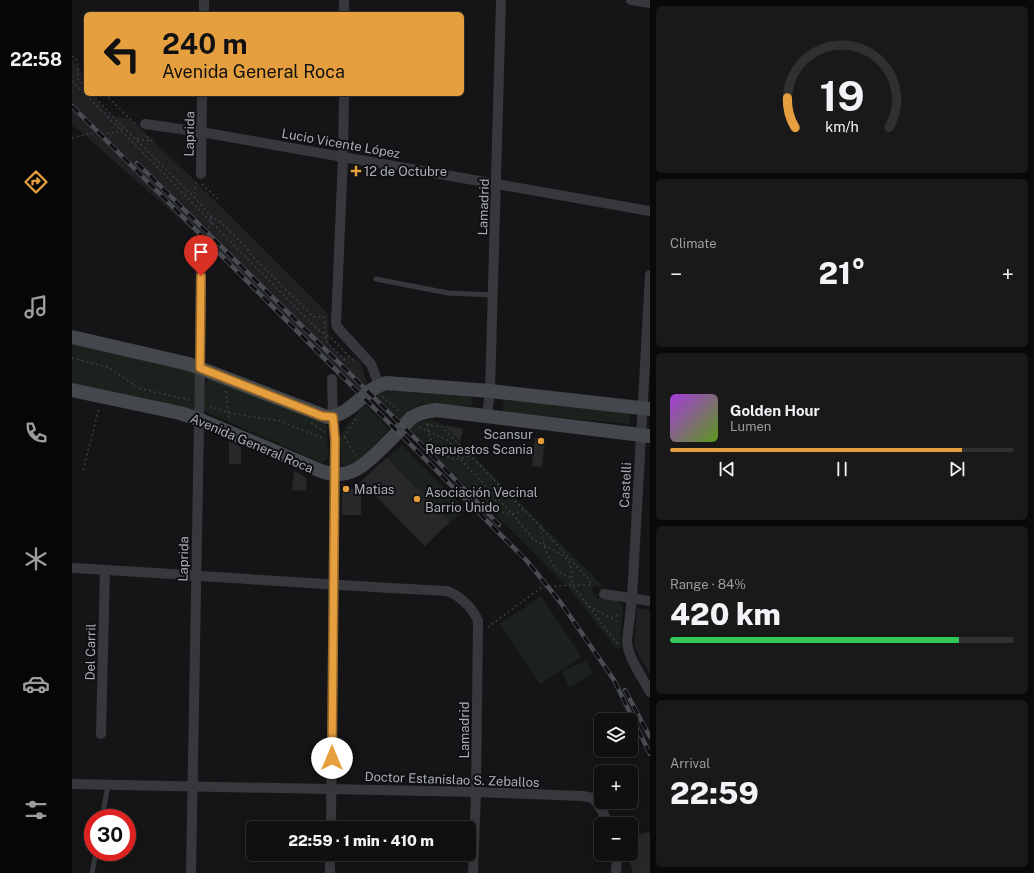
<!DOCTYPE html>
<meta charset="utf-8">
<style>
:root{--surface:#101011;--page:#19191a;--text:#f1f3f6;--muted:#9c9d9f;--line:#303031;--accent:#e69f3e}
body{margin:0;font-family:"Public Sans",sans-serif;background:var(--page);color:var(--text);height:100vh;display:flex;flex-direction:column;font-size:15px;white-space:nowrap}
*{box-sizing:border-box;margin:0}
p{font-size:13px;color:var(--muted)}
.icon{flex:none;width:22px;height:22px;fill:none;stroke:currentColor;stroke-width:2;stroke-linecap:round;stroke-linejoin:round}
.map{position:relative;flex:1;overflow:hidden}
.panel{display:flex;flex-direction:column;gap:6px;padding:6px;background:#090909;width:384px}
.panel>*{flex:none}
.banner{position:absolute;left:12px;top:12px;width:380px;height:84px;border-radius:6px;box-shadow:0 2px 10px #0003,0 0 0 1px var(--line);background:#e69f3e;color:#111;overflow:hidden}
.controls{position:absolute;left:522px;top:713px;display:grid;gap:8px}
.controls a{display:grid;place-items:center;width:44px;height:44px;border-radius:6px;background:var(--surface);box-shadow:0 2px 10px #0003,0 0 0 1px var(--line);font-size:20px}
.speed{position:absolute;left:12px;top:809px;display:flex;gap:8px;font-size:20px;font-weight:700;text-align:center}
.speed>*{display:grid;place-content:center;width:52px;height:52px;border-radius:50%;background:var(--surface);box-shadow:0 2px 10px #0003,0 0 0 1px var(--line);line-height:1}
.speed .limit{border:6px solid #d22;background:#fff;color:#111}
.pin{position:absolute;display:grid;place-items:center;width:34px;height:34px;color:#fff;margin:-41px -17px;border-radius:50% 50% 50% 0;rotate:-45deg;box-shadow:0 0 4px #0007}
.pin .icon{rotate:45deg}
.me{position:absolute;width:44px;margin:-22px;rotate:0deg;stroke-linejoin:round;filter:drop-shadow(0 0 3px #0008)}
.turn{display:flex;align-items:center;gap:14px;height:84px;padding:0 12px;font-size:18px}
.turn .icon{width:52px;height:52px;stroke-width:2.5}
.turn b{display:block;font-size:28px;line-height:34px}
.big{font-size:30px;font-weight:800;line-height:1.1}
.panel .widget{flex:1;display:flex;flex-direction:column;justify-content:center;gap:6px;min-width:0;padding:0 14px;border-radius:6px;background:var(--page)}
.panel .dial{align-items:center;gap:0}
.dial svg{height:104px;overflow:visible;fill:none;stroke:var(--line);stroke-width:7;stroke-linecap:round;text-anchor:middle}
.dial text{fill:var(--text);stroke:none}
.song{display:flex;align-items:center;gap:12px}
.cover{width:48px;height:48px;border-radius:6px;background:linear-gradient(135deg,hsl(280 70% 55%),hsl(90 70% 35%))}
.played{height:4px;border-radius:2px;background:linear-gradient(90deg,var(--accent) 85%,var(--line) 85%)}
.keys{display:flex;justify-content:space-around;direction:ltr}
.heat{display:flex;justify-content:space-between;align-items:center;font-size:22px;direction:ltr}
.charge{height:6px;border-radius:3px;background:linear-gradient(90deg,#34c759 84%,var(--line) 0)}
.trip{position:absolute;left:174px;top:821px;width:230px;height:40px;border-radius:6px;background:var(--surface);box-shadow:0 2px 10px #0003,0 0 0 1px var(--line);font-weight:800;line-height:40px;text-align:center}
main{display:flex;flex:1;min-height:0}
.tab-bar{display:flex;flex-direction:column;width:72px;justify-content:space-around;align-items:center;background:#060607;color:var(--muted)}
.tab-bar .icon{width:28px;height:28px}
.tab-bar .selected{color:var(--accent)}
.tab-bar b{font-size:18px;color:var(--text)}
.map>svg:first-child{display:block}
</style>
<main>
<nav class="tab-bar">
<b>22:58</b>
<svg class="icon selected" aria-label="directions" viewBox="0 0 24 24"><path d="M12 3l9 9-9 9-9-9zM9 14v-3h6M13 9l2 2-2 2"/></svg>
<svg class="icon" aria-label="music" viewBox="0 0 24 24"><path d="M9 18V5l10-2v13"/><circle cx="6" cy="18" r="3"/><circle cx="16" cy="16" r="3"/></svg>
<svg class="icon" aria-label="phone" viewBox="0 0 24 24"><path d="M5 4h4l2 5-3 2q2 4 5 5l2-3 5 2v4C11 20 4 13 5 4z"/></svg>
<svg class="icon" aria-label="climate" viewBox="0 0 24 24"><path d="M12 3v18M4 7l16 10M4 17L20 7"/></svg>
<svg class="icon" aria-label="car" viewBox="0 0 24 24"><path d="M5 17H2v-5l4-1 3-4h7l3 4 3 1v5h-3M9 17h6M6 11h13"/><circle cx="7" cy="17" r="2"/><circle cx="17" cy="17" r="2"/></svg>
<svg class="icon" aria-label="filters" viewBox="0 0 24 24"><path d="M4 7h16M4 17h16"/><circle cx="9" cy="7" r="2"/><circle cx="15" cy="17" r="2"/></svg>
</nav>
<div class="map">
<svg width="578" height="873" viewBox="0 0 578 873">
<rect width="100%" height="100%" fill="#151517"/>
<g fill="#212124">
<path d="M0,60L8,68L14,83V94H21L33,111L41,116L54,118L63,123L123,181L256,314L257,345L270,357L275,355L288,361L296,386L284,394L126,235L0,124Z"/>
<path d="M565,608L578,610V674L562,647Z"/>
</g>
<g fill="#1b211c">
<path d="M0,337L128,368L126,419L0,390Z"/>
<path d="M138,378L253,423L255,427L256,457C254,461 252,462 248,462L134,412L132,410L133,384Z"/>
<path d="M308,389L399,397L401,404L398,406C384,405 355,402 343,407C337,409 333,415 329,420L303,395Z"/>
<path d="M432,399L558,413V424L430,412Z"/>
<path d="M293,404L317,429L290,458L274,466L269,464L268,439L272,429Z"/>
<path d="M360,420L371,425L518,573L531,586H522L520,590L524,598L544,600L551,606L548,649L543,647L495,586L337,429C344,422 351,421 360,420Z"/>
<path d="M330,445L394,510L372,527L353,546L289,481Z"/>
<path d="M469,596L510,657L468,684L428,624Z"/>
<path d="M514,660L521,674L497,687L490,672Z"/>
</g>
<g fill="#28282b">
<path d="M371,425L391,429L388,441Z"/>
<path d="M463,438L473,439L470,467L460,466Z"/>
<path d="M157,441L169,447V464H157Z"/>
<path d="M315,458L378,522L372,527L353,546L289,481V515H270V483L281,489L303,468Z"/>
<path d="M222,471L235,478L234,491L220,490Z"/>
<path d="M577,832L578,837V873H561L556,854H559V836Z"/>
</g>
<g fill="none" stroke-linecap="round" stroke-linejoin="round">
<g stroke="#3c3f42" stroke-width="1.5" stroke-dasharray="2 3" stroke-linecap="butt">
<path d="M0,56L6,61V79L14,88"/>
<path d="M0,81L245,329L259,338L284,363"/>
<path d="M20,94L45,121L122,197"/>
<path d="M33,94L63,124"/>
<path d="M0,138L16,134L43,133L52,128"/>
<path d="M65,139L80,141L72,134"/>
<path d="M124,182L122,197L139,216L147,221L175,248L180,256L241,317H252L254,341L274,361"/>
<path d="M130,184L146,199"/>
<path d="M139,243L137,227L139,225V216"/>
<path d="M0,358L38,368L66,388L117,400"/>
<path d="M154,391L157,419"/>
<path d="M310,396L328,412"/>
<path d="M138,406L157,413L208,421L253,439"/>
<path d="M239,423L253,432"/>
<path d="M354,424L370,427L466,524L517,580L519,585H500L546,644"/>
<path d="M356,424C355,439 367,457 383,459C388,459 394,457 398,456"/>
<path d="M347,427L377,441L390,461L443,517L460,538L469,544L491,555L497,562L500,571V585L470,587L416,627"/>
<path d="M272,437L285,417"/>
<path d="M273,437L281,452L284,455"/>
<path d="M11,470L27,408"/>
<path d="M427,485C425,490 422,498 424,504C428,516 443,516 452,509"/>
<path d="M469,527C471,546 478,573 499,577"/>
<path d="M517,606L548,623"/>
<path d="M539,618L548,614"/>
</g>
<g stroke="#36383b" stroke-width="5">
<path d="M304,279L376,293L421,295"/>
<path d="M30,818L36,785"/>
<path d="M20,873L24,852"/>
</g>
<g stroke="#36383b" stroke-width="10">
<path d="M559,0L578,3"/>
<path d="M132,14V0"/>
<path d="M272,14V0"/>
<path d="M272,94L271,157L264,323L265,327L299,364L307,385"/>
<path d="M73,124L129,132L578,211"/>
<path d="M129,174L130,94"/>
<path d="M578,275L560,598L555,641C556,659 570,676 578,692"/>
<path d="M415,415L418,391L429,0"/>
<path d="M0,568C125,575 250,585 375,591C387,595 401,608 406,621L404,792L401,873"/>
<path d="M532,594L578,601"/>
<path d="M29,734L33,570"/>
<path d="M0,784L404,792L511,796L520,798L526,804L537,824"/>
<path d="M259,828L263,439L261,417L260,379"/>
<path d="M119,873L128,368L129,246"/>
<path d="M258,873V854"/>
<path d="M544,873L545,854"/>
</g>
<g stroke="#44474b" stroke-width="14">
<path d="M0,337L117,364L255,417C281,415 291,389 314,383L418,391L578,409"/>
<path d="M0,390L108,413L126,419L249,471C279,482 296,462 315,443C323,435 331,427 339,418C347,413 354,411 364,410L578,436"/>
</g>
<g stroke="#494c50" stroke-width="4.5">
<g id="rail">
<path d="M0,106L455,561L489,603L542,680L578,754"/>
<path d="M65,163L351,446L427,525"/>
<path d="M553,690L578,737"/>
</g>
</g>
<use href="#rail" stroke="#101012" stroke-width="3" stroke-dasharray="9" stroke-linecap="butt"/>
</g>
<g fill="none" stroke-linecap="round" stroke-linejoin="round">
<g stroke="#966728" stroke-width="10">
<path id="route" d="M129,276L128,368L250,416L261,417L263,439L260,758"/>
</g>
<use href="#route" stroke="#e69f3e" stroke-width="7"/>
</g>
<g fill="#e69f3e" stroke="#101012" stroke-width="1.5">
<path d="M282 165h4v4h4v4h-4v4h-4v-4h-4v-4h4z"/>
<circle cx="469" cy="441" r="4"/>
<circle cx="274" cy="489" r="4"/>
<circle cx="345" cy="499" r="4"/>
</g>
<g text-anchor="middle" stroke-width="4" stroke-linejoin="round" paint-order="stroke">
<g font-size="13" fill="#a8adb6" stroke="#101012">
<text transform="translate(117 134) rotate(-89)" y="5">Laprida</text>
<text transform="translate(269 143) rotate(10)" y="5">Lucio Vicente López</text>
<text transform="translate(411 207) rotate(-88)" y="5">Lamadrid</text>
<text transform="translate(180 443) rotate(23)" y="5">Avenida General Roca</text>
<text transform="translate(553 485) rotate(-87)" y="5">Castelli</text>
<text transform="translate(111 559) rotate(-89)" y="5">Laprida</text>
<text transform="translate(18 652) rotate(-89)" y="5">Del Carril</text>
<text transform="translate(392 730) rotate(-90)" y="5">Lamadrid</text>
<text transform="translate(380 779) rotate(2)" y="5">Doctor Estanislao S. Zeballos</text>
</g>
<g font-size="13" fill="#a8adb6" stroke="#101012" text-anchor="start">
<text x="292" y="176">12 de Octubre</text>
<text x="461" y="439" text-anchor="end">Scansur<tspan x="461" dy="15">Repuestos Scania</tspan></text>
<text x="282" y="494">Matias</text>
<text x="353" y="497">Asociación Vecinal<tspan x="353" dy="15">Barrio Unido</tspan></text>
</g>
</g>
</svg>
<div class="controls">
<a><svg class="icon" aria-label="layers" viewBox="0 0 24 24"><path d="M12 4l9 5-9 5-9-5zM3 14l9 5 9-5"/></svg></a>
<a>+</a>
<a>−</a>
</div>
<div class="speed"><div class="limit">30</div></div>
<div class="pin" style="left:129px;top:276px;background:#d93025"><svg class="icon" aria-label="arrive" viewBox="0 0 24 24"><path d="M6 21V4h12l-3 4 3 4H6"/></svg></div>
<svg class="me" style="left:260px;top:758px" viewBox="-20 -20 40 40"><circle r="19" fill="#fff"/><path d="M0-13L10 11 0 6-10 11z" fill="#e69f3e"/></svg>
<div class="trip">22:59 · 1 min · 410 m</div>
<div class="banner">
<div class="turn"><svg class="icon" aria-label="left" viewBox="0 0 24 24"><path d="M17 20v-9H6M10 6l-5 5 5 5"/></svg><div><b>240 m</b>Avenida General Roca</div></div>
</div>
</div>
<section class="panel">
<div class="widget dial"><svg viewBox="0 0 100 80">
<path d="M14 69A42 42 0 1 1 86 69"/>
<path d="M14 69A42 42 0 0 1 8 46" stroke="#e69f3e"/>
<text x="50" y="56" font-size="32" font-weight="700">19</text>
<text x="50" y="72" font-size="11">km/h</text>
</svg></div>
<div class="widget"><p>Climate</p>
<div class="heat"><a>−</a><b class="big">21°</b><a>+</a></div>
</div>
<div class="widget">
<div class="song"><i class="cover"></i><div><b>Golden Hour</b><p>Lumen</p></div></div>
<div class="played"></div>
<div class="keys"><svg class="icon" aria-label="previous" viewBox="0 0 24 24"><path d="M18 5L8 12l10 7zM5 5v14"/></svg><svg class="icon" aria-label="pause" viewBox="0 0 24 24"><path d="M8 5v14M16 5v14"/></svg><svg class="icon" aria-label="next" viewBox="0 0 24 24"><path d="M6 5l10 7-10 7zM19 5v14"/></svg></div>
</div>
<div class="widget"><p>Range · 84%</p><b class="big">420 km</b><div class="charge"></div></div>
<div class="widget"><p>Arrival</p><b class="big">22:59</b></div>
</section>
</main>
